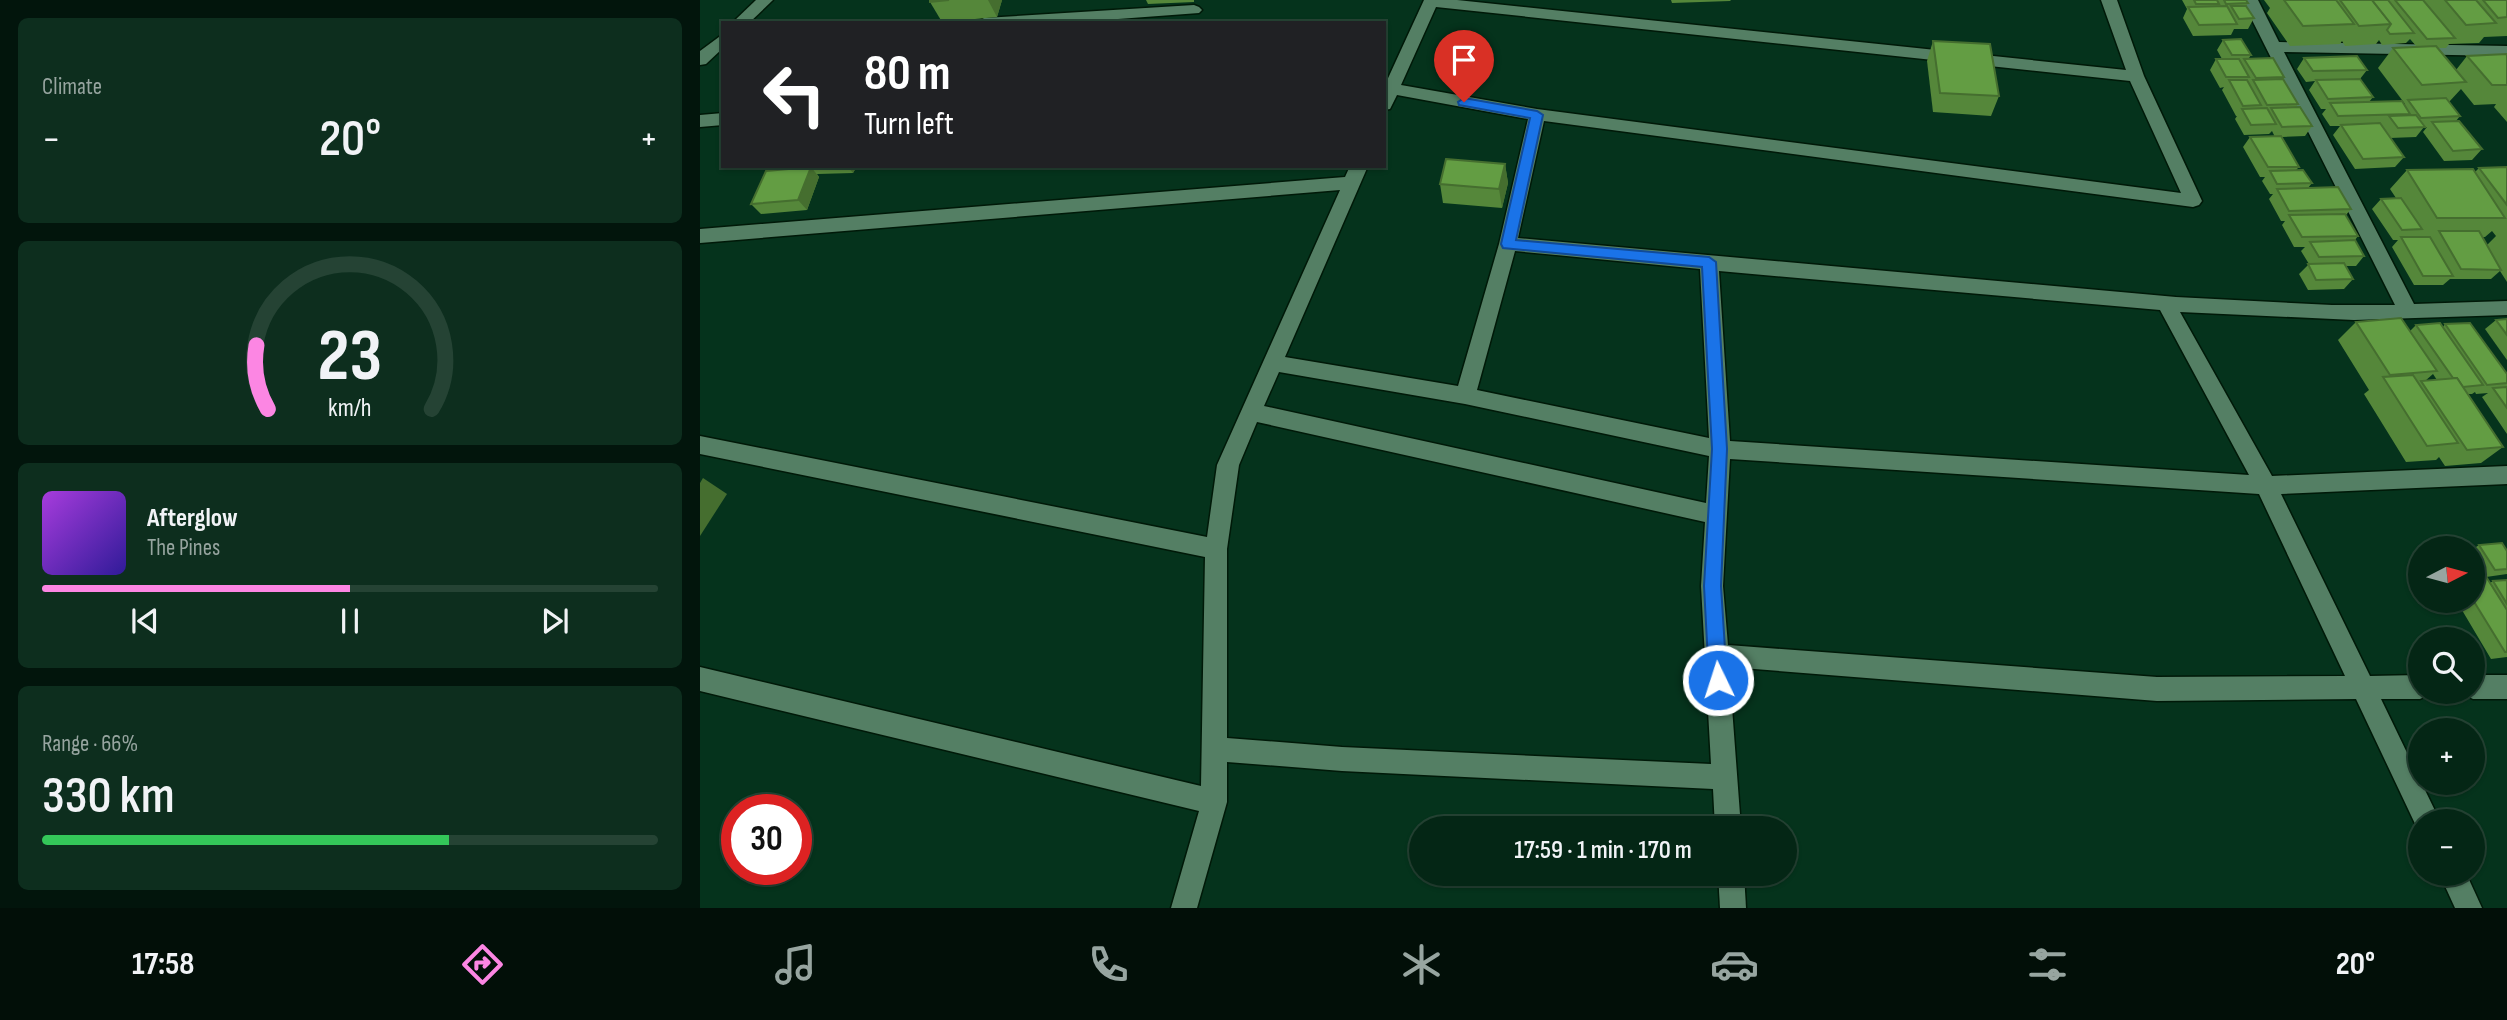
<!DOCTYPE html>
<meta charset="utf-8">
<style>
:root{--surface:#042615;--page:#0d2e1e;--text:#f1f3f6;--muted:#97a5a0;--line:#254334;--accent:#fc86e3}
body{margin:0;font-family:"Sofia Sans Condensed",sans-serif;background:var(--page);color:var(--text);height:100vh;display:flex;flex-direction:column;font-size:26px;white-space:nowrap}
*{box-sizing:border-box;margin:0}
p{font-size:23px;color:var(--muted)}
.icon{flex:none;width:38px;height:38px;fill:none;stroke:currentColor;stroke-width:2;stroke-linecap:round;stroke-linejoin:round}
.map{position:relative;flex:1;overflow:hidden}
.panel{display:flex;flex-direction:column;gap:18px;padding:18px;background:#02150c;width:700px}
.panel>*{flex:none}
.guide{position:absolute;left:21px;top:21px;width:665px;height:147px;border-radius:0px;box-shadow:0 2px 5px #0004,0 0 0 2px var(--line);background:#202124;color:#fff;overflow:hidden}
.needle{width:46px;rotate:84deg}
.fabs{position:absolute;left:1708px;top:536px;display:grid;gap:14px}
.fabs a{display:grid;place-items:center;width:77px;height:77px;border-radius:50%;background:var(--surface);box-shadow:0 2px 5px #0004,0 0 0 2px var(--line);font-size:35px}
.speed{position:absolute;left:21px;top:794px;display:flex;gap:14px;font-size:35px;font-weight:700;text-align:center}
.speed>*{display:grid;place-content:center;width:91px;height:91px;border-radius:50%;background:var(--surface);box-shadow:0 2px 5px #0004,0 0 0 2px var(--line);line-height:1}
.speed .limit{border:10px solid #d22;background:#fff;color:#111}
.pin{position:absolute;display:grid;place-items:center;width:60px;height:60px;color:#fff;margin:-72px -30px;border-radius:50% 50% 50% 0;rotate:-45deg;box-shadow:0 0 7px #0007}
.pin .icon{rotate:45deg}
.me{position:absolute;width:77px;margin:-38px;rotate:356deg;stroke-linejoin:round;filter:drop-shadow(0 0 5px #0008)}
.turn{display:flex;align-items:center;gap:24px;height:147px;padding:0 28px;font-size:32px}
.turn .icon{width:91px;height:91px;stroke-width:2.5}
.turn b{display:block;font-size:49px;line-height:60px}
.big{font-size:52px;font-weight:600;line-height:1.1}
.panel .tile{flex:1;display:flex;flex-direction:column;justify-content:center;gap:10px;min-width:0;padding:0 24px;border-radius:10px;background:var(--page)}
.panel .dial{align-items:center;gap:0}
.dial svg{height:182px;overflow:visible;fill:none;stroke:var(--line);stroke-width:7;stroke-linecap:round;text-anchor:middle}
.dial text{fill:var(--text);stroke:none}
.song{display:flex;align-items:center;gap:21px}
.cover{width:84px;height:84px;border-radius:10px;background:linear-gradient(135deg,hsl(280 70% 55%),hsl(250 70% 35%))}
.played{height:7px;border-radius:4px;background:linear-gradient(90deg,var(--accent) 50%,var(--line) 50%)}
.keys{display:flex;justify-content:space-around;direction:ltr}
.heat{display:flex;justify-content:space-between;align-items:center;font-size:38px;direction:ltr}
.charge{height:10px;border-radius:5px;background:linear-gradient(90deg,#34c759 66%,var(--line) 0)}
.trip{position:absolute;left:709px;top:816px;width:388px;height:70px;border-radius:35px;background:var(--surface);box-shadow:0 2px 5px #0004,0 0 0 2px var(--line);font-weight:600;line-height:70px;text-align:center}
.menu{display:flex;height:112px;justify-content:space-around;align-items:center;background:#020f08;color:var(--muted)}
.menu .icon{width:49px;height:49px}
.menu .selected{color:var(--accent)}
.menu b{font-size:32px;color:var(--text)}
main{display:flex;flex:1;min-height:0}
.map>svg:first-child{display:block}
</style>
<main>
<section class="panel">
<div class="tile"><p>Climate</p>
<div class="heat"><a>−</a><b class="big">20°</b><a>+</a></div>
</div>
<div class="tile dial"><svg viewBox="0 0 100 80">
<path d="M14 69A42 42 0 1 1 86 69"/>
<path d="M14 69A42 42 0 0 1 9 41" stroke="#fc86e3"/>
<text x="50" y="56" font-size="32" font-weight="700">23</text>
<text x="50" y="72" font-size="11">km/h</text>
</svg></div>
<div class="tile">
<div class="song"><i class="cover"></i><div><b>Afterglow</b><p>The Pines</p></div></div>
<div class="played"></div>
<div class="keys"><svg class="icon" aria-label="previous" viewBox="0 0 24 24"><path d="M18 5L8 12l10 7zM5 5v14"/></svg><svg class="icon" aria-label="pause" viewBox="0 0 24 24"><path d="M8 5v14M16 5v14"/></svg><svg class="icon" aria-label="next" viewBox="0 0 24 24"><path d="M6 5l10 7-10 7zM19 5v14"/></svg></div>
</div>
<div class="tile"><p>Range · 66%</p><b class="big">330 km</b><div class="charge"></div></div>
</section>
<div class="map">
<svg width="1807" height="908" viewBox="0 0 1807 908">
<rect width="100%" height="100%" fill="#05331c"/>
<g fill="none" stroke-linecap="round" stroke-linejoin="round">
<g stroke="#001908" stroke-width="3">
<g id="street">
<path d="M56,0H73L49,23H32Z"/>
<path d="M724,0H757L1426,70L1401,0H1417L1444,76L1502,201L1499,205L1493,207L844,121L818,238L1476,297L1632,305H1695L1542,0H1558L1579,42L1807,46V56L1584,52L1714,304L1807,301V315L1654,320L1480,312L1572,476L1807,466V484L1581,494L1670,676L1720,675V691H1730L1728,695L1720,699H1681L1740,821H1720V831L1718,830L1656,699L1457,701L1029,667L1041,828H1015L1013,789L642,771L527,762V802L497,908H471L499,811L0,691V667L501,786L505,557L0,454V436L507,537L517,465L640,190L0,243V229L645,177L650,166H668L585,357L758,386L799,244L828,119L697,95L690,109L684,110V87ZM736,7L1430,81L1481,193L837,109L701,85ZM815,251L1000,269L1009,438L777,390ZM1019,271L1460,310L1549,475L1030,441ZM579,372L765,404L1009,456L1006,503L564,406ZM557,422L1005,522L1001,586L1011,764L642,747L527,738V549L539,465ZM1030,459L1559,494L1645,676L1457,677L1028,645L1023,586Z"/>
<path d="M494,5L499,7L502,10L499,13L364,23H276L284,18Z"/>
<path d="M23,34V48L6,64L0,65V51Z"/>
<path d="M23,113V125L0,127V115Z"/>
<path d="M1773,675H1807V699H1773L1765,695L1763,691H1773Z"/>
<path d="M1018,873H1044L1046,908H1020Z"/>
<path d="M1739,873H1766L1782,908H1755Z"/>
</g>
</g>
<use href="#street" fill="#547f64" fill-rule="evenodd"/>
</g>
<g fill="#55873a" fill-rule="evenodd">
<path d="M230,0H302L297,17L242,22L230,2Z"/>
<path d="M446,0H494V2L448,4Z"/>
<path d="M971,0H1031L1030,1L972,3Z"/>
<path d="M1482,0H1546L1548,3L1546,6L1554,18L1548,29H1534L1531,35L1493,36L1483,18L1487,9Z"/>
<path d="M1564,0H1807V36L1784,37L1779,43L1749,44L1746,48H1738L1756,70L1767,56L1807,54V122L1794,107L1796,104L1774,105L1761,89L1749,102L1760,116L1756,121L1782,149L1772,160L1744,161L1723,132L1727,127H1724L1716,137L1690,138L1704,157L1695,167L1655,169L1633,135L1640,126H1630L1622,114L1626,109H1621L1609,90L1615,81L1606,82L1597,69L1604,58L1667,70L1660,79L1673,97L1669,102L1704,105L1705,104L1678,68L1693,48L1717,47L1710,39L1706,43L1682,45L1679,40L1676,44L1645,46L1642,41L1640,44L1590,46L1567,13L1570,8Z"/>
<path d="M1523,40L1551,55L1549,58L1584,77L1583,79L1598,104L1596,107L1612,126L1605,136L1582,137L1599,167L1596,170L1612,183L1608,188L1651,209L1646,215L1658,236L1655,240L1664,256L1656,266H1645L1653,279L1644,289L1608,290L1599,274L1609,264L1601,251L1605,247H1594L1582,225L1585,221H1581L1569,199L1573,194H1570L1562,181L1565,177H1560L1543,147L1550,137H1575L1572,131L1569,134L1544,135L1535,119L1537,116H1536L1522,90L1524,87L1520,88L1510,70L1516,59H1522L1517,50Z"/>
<path d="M1233,41L1299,96L1291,116L1233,112L1227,61Z"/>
<path d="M805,164L808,183L802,208L743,203L740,184Z"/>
<path d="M100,166H157L153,173L117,174L119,177L107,210L61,214L51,204L101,167Z"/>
<path d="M428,166H457L430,169Z"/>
<path d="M1807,167V282L1800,271L1791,279H1750L1743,285H1714L1692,247L1698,240H1693L1672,209L1681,199L1696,198L1690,189L1707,170L1775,172L1779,168ZM1792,231L1796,236L1787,245L1782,237H1785Z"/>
<path d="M1807,319V360L1785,329L1796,320Z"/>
<path d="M1656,322L1710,331L1716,325L1743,327L1745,324L1807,374V434L1782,397L1788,393L1776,394L1775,392L1772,394H1768L1803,447L1781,463L1745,466L1739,457L1736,460L1706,462L1664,394L1669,390L1638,340ZM1733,374L1737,380L1725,381Z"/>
<path d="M1779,545L1807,551V574L1786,577L1790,583L1793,581L1807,580V657L1791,659L1756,600H1773L1780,575L1773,563V549Z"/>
</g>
<g fill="#456e2f">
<path d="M288,0H302L297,17Z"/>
<path d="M805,164L808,183L802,208L799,189Z"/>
<path d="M147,166H157L153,173Z"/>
<path d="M111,167L119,177L107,210L98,200Z"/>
<path d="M3,478L27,494L0,536V483Z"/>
</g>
<g fill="#639d43" stroke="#456e2f" stroke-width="2">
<path d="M230,0H249L230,2Z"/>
<path d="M1494,0H1517L1519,4H1496Z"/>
<path d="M1524,0H1546L1548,3L1526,4Z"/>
<path d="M1584,0H1636L1654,24L1603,26Z"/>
<path d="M1640,0H1672L1691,24L1659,26Z"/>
<path d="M1672,0H1688L1714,33L1690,34L1687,30L1691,24Z"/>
<path d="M1695,0H1723L1755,38L1727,39Z"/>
<path d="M1745,0H1776L1796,23L1766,25Z"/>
<path d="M1783,0H1807V17L1798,18Z"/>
<path d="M1527,6L1537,24L1499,25L1488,7Z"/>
<path d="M1531,6H1546L1554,18L1539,19Z"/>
<path d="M1541,39L1551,55H1532L1523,40Z"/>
<path d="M1233,41L1290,44L1299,96L1240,93Z"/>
<path d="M1736,46L1766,82L1722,85L1693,48Z"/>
<path d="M1807,54V85H1792L1767,56Z"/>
<path d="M1657,56L1667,70L1613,71L1604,58Z"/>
<path d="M1573,58L1584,77L1556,78L1544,59Z"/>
<path d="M1516,59H1539L1549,77H1526Z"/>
<path d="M1583,79L1598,104L1567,105L1553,80Z"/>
<path d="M1660,79L1673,97L1628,99L1616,80Z"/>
<path d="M1529,80H1547L1561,105L1543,106Z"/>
<path d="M1746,98L1760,116L1721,118L1708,100Z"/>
<path d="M1702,101L1710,114L1638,116L1630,103Z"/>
<path d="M1600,107L1612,126L1582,127L1571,108Z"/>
<path d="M1567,108L1576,124L1551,125L1542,109Z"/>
<path d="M1716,115L1725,127L1698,128L1689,116Z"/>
<path d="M1759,121L1782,149L1753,151L1732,122Z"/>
<path d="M1680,123L1704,157L1663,159L1641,125Z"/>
<path d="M1581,136L1599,167H1568L1550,137Z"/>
<path d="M746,159L805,164L799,189L740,184Z"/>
<path d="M111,167L98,200L51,204L66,171Z"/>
<path d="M1807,167V205L1779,168Z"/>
<path d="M1773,169L1805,218H1737L1707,170Z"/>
<path d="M1603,170L1612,183L1577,184L1570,171Z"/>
<path d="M1638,187L1651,209L1589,211L1577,189Z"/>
<path d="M1701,198L1722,229L1702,230L1681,199Z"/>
<path d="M1645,214L1658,236L1602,237L1589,215Z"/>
<path d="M1739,231H1779L1801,270L1761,269Z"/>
<path d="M1701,237H1730L1753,276H1723Z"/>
<path d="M1655,240L1664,256L1619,257L1610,242Z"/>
<path d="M1644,263L1653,279L1616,280L1608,264Z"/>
<path d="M1701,318L1737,371L1690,375L1656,322Z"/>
<path d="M1807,319V335L1796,320Z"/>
<path d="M1740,323L1783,385L1763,387L1757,378H1753L1716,325Z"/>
<path d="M1770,323L1807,374V383L1787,385L1745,324Z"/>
<path d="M1713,375L1758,443L1727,446L1683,377Z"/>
<path d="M1757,378L1803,447L1767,450L1721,381Z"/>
<path d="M1807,387V408L1793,388Z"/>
<path d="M1802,543L1807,551V569L1795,570L1779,545Z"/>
<path d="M1785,575L1807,610V652H1805L1773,600V576Z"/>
<path d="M1807,580V604L1793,581Z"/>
</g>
<path fill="#1a73e8" stroke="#114b97" stroke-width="2" d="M764,98L837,111L843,115L816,240L1009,257L1016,262L1027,449L1021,586L1027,680L1025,686L1018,689L1012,686L1009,680L1004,586L1012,449L1002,267L803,248L801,244L830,118L759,105L758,102Z"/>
</svg>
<div class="fabs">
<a><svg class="needle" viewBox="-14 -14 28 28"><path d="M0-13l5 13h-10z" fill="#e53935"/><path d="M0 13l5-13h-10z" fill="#97a5a0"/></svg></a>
<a><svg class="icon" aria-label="search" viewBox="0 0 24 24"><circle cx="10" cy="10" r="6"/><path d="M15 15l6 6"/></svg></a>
<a>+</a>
<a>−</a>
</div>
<div class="speed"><div class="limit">30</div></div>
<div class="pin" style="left:764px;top:102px;background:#d93025"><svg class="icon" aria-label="arrive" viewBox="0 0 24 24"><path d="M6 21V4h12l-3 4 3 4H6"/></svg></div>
<svg class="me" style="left:1018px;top:680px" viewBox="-20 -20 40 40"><circle r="17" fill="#1a73e8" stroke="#fff" stroke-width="3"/><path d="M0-11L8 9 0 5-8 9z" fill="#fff"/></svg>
<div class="trip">17:59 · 1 min · 170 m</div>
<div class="guide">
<div class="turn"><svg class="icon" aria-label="left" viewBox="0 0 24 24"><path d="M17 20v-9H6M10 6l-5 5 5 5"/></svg><div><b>80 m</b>Turn left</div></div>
</div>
</div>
</main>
<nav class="menu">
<b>17:58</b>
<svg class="icon selected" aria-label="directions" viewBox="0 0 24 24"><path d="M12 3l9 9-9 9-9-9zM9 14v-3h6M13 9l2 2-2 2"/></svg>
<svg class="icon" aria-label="music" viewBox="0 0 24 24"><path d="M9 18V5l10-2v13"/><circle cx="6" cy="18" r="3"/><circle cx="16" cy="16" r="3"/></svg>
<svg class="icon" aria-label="phone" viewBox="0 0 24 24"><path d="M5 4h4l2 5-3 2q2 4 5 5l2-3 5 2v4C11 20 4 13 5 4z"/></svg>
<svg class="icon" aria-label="climate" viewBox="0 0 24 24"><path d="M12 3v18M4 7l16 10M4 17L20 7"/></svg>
<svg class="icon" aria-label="car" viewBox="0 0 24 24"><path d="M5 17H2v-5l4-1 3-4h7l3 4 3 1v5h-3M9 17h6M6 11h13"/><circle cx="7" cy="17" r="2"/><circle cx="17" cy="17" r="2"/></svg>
<svg class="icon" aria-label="filters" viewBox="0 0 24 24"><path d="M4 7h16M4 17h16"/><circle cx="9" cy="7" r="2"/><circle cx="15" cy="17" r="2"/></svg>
<b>20°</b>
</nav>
